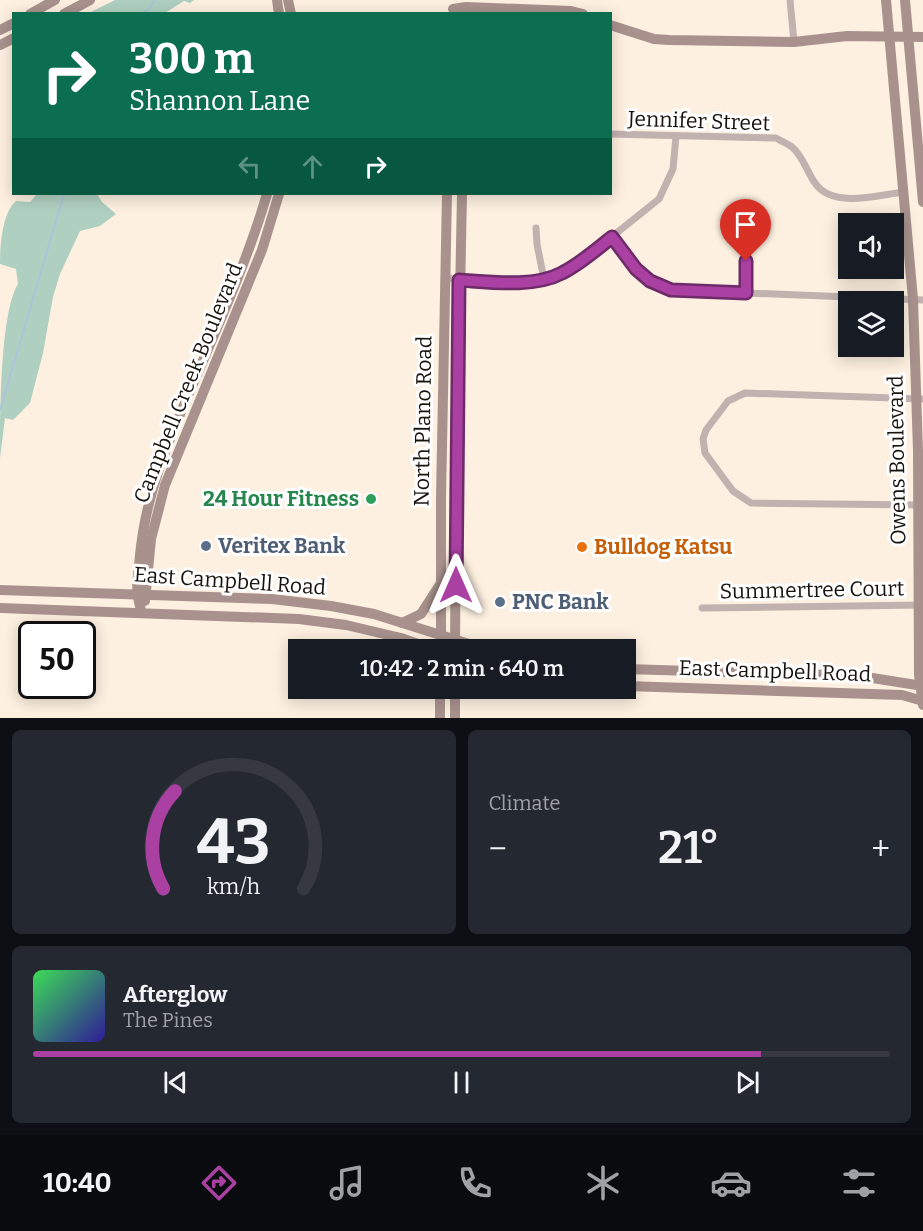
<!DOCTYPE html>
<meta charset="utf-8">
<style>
:root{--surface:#171b24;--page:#242831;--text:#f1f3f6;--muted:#9ea1a6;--line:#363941;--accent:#aa40a1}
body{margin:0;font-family:Bitter,serif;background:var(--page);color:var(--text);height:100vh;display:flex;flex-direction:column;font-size:22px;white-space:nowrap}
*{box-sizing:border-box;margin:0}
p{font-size:20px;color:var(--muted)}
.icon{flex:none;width:33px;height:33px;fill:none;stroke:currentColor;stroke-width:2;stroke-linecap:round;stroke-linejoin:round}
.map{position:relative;height:718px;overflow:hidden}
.side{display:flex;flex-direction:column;gap:12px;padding:12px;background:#0d0f14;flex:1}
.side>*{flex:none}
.banner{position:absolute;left:12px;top:12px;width:600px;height:183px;border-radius:0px;box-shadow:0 3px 15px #0003;background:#0b6e4f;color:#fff;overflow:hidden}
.buttons{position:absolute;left:838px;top:213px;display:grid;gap:12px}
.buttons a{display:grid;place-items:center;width:66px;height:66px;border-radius:0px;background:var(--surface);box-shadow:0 3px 15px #0003;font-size:30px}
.speed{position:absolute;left:18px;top:621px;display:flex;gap:12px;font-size:30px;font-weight:700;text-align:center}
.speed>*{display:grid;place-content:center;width:78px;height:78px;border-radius:50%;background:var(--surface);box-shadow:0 3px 15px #0003;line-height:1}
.speed .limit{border:3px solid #111;border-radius:9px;background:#fff;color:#111}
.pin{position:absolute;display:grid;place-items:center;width:51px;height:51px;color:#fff;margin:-62px -26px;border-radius:50% 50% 50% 0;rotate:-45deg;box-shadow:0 0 6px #0007}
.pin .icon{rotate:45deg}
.me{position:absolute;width:66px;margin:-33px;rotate:0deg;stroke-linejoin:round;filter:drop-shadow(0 0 4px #0008)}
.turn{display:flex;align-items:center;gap:21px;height:126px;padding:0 18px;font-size:27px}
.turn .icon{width:78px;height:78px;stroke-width:2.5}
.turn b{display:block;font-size:42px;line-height:51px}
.lanes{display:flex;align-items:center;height:57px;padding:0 18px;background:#0003;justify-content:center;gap:30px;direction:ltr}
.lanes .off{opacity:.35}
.big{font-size:45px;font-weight:600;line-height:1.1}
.side .tile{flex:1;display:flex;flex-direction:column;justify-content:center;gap:9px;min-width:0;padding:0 21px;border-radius:9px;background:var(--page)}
.side .dial{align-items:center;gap:0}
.dial svg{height:156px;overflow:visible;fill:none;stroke:var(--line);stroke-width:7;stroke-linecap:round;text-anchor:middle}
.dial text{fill:var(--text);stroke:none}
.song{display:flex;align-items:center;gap:18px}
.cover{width:72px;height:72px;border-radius:9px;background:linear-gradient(135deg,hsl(130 70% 55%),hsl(250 70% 35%))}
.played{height:6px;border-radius:3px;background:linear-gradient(90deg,var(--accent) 85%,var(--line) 85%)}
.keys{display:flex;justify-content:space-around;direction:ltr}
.heat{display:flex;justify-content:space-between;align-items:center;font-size:33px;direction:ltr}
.side .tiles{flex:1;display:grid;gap:12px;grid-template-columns:1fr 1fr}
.tile:last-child{grid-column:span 2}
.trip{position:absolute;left:288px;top:639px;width:348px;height:60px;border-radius:0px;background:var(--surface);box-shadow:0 3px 15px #0003;font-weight:600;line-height:60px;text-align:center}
.dock{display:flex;height:96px;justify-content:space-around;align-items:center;background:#090b0e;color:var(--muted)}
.dock .icon{width:42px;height:42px}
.dock .selected{color:var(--accent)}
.dock b{font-size:27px;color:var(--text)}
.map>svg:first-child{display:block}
</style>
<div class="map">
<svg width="923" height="718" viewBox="0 0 923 718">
<rect width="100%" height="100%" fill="#fdf0e0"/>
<g fill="#afd0c0">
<path d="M115,0H194L190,3L184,1L165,13H89Z"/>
<path d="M37,194H97L102,202L116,214L100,226L80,231L60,274L53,297L43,353L30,403L13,420L5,418L0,458C0,418 0,312 18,284L16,269L0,264C0,246 2,213 16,201L30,202Z"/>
</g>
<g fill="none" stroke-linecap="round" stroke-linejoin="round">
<g stroke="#abc4db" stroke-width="2">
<path d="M140,14L149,9L155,0"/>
<path d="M0,410L64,194"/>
</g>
<g stroke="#c1b1af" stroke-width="7">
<path d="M790,0L794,42"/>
<path d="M610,134L776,138C781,141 788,144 792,147C803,156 807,172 815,183C833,209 877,195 904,192"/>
<path d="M536,228L537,244L544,280"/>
<path d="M612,237L644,277L671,290L923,300"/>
<path d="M445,277C467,283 522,285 544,280C554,278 564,272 574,267L659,199L673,169L676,136"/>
<path d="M746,293V261"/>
<path d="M920,505L751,503L733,491L705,453L703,439L706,430L728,401L745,393L923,399"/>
<path d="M702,608L922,605"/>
</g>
<g stroke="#a9928e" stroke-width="10">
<path d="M277,0L279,14"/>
<path d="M288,0L291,14"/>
<path d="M886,0L913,299L918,451L919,675L923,705"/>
<path d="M905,0L923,202"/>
<path d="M453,9L466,7L571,11L583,14"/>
<path d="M30,14L55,0"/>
<path d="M64,14L90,0"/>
<path d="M610,25L654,39L669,40L794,42L847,36L923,37"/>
<path d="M0,30L14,23"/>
<path d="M0,45L14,38"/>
<path d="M0,590L272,599L331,606L374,614L488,650"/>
<path d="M145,601L151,539L165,485L262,250L279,194"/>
<path d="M0,608L299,619L346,625L401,638L435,650"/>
<path d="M142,613C134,589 138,580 140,555C147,482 177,422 205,356C228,303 251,249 267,194"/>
<path d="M402,623L421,614L441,583"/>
<path d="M441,650V497L447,194"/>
<path d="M455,650L456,501L462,194"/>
<path d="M626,669L860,676L923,686"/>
<path d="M626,686L902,695L923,701"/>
<path d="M440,718V688"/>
<path d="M455,718V688"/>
</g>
</g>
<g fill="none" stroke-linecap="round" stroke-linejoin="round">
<g stroke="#6e2a69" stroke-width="15">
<path id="route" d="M456,585L459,280C490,282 534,288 562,273C580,264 596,250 612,237L636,269L650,281L671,290L746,293V261"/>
</g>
<use href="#route" stroke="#aa40a1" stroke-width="10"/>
</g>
<circle fill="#2e9e5b" stroke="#fff" stroke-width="2" cx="371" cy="499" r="6"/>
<g fill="#5c6f8a" stroke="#fff" stroke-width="2">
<circle cx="206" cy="546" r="6"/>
<circle cx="500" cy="602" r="6"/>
</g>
<circle fill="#e8710a" stroke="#fff" stroke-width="2" cx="582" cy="547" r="6"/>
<g text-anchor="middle" stroke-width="6" stroke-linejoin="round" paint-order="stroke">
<g font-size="21" fill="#16120c" stroke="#fff">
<text transform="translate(699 121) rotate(2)" y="7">Jennifer Street</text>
<text transform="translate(188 383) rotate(-68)" y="7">Campbell Creek Boulevard</text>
<text transform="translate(423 421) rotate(-89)" y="7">North Plano Road</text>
<text transform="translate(897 460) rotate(-91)" y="7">Owens Boulevard</text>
<text transform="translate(230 581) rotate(4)" y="7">East Campbell Road</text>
<text transform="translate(812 590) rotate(-1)" y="7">Summertree Court</text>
<text transform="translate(775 671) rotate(2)" y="7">East Campbell Road</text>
</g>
<g font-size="21" font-weight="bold" fill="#27864d" stroke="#fff" text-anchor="end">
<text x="359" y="506">24 Hour Fitness</text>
</g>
<g font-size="21" font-weight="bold" fill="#4e5e75" stroke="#fff" text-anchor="start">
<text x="218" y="553">Veritex Bank</text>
<text x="512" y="609">PNC Bank</text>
</g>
<g font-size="21" font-weight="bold" fill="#c56008" stroke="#fff" text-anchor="start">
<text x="594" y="554">Bulldog Katsu</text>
</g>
</g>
</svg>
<div class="buttons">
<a><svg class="icon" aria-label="sound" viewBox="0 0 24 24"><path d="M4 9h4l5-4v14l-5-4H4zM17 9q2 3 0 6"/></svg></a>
<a><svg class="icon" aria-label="layers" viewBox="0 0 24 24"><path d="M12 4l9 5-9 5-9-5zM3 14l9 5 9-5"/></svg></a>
</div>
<div class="speed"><div class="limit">50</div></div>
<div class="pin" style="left:746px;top:261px;background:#d93025"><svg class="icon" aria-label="arrive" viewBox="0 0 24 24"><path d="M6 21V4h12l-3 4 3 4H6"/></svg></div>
<svg class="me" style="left:456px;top:585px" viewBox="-20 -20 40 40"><path d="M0-17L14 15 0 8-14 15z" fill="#aa40a1" stroke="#fff" stroke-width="4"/></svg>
<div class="trip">10:42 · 2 min · 640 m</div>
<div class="banner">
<div class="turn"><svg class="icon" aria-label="right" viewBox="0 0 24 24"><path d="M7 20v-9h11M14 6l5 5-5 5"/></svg><div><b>300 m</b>Shannon Lane</div></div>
<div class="lanes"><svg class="icon off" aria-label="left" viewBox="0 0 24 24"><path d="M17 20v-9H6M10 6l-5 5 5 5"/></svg><svg class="icon off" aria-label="ahead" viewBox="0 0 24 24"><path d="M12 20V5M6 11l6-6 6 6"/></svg><svg class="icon" aria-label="right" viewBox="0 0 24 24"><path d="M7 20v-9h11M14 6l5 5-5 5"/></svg></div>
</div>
</div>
<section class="side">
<div class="tiles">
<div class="tile dial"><svg viewBox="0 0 100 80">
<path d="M14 69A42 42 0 1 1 86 69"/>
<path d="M14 69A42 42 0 0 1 20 19" stroke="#aa40a1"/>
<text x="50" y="56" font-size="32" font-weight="700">43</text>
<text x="50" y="72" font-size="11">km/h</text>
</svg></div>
<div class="tile"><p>Climate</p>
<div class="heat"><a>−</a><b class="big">21°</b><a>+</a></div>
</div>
<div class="tile">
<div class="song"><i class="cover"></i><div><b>Afterglow</b><p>The Pines</p></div></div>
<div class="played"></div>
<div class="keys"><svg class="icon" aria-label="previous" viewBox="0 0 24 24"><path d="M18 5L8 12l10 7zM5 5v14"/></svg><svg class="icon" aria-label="pause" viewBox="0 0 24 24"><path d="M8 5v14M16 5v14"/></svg><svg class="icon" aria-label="next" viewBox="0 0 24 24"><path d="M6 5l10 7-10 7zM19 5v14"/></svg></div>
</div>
</div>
</section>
<nav class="dock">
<b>10:40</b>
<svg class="icon selected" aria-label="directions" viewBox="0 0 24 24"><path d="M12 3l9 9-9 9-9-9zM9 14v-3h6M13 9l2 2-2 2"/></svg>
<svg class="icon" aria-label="music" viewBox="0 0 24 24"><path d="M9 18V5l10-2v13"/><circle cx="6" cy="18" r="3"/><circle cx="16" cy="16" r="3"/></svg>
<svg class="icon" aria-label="phone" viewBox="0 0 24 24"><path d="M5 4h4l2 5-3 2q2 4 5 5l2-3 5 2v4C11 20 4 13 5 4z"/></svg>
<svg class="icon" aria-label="climate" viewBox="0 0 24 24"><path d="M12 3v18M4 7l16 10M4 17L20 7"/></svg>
<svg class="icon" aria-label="car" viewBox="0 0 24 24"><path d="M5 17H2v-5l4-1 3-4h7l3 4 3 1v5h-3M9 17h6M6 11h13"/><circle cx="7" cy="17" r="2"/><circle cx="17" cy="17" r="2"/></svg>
<svg class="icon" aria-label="filters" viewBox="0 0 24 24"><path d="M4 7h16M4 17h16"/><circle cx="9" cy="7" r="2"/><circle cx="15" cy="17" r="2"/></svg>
</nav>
